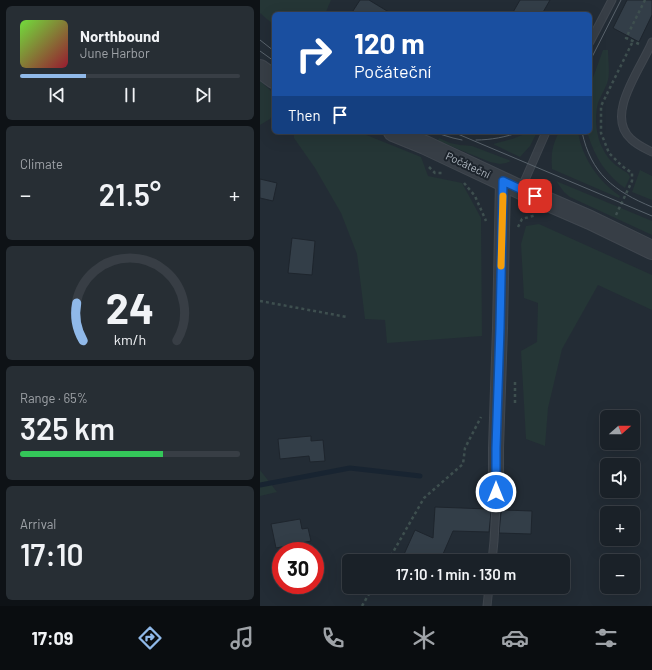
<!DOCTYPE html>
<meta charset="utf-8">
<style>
:root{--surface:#1a2128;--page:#272e34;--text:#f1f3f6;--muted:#9fa3a8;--line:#383e45;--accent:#90b9e9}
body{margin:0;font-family:Barlow,sans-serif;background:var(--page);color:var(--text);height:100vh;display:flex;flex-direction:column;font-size:15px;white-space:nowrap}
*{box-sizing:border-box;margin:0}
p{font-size:13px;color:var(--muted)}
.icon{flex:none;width:22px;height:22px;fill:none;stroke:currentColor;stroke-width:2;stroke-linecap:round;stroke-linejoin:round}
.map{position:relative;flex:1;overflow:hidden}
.details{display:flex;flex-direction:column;gap:6px;padding:6px;background:#0e1216;width:260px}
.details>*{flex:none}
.hud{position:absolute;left:12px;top:12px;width:320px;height:122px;border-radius:6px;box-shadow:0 4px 16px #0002,0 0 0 1px var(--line);background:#1a4fa0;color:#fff;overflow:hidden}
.needle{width:26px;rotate:69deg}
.fabs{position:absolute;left:340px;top:410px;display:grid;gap:8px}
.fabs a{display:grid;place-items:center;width:40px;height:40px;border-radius:6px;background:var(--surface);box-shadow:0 4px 16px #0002,0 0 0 1px var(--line);font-size:20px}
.speed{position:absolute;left:12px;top:542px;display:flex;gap:8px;font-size:20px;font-weight:700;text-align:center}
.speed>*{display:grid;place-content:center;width:52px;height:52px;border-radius:50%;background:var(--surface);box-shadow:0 4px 16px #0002,0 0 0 1px var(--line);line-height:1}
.speed .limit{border:6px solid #d22;background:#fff;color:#111}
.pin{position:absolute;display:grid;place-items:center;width:34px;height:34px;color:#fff;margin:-17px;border-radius:8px;box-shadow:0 2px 6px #0006}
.me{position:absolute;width:44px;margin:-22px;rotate:0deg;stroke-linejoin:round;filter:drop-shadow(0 0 3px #0008)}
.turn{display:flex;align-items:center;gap:14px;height:84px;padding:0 16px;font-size:18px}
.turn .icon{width:52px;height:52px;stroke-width:2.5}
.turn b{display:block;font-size:28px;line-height:34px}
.then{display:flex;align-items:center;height:38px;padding:0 16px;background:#0003;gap:8px;font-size:15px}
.big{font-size:30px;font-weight:600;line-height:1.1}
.details .widget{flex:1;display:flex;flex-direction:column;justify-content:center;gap:6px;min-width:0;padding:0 14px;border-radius:6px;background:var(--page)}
.details .dial{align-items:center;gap:0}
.dial svg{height:104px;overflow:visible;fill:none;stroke:var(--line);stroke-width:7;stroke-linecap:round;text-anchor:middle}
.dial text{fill:var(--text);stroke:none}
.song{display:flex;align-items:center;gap:12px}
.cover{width:48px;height:48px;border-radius:6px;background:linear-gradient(135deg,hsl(100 70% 55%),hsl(350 70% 35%))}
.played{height:4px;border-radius:2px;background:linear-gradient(90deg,var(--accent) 30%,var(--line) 30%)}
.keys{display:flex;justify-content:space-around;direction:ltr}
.heat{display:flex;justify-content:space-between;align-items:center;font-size:22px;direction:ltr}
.charge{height:6px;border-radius:3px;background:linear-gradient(90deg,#34c759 65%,var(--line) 0)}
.trip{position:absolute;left:82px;top:554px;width:228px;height:40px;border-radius:6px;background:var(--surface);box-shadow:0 4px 16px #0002,0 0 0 1px var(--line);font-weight:600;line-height:40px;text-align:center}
.tabs{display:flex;height:64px;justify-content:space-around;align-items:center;background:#0a0d10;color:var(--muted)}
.tabs .icon{width:28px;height:28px}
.tabs .on{color:var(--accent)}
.tabs b{font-size:18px;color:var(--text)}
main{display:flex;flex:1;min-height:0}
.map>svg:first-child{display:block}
</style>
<main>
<section class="details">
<div class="widget">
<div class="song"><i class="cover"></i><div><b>Northbound</b><p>June Harbor</p></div></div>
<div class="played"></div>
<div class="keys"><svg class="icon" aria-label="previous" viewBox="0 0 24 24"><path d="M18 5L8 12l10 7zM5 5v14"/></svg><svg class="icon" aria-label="pause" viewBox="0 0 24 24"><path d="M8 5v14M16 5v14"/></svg><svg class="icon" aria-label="next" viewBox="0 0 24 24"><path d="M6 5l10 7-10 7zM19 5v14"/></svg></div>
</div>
<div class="widget"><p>Climate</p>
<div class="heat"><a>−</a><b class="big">21.5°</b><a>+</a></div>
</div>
<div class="widget dial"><svg viewBox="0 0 100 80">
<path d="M14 69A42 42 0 1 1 86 69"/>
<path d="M14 69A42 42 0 0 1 9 40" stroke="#90b9e9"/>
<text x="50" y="56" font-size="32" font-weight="700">24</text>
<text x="50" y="72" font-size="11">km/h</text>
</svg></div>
<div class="widget"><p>Range · 65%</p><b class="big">325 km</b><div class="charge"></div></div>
<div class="widget"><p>Arrival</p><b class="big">17:10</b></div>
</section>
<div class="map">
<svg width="392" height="606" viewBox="0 0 392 606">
<rect width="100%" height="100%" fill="#232c35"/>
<g fill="#253636">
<path d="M0,0H71L65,14H14V25L0,13Z"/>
<path d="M343,50H348C348,58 350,73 348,80C346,88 341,95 338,103C334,118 336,138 344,151C348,159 354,164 361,169C365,172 368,172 370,177L365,188C346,175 335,157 328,135V132H330V86Z"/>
<path d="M0,81L9,89L14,95V112L10,119L0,125Z"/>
<path d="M34,132H99L161,157L168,176L202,183L221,218L222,336L127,343L125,320L105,319L97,254L81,213L55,168L34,138Z"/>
<path d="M270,132H277L270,146L260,157L233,144L252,139Z"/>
<path d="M299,132H318C322,158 339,182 360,196L359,198L292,169C291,153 292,146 299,132Z"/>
<path d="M179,138L190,143L200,145L212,146L251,161L246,163L240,164L230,162L178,141Z"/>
<path d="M380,170L392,176V200L372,192Z"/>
<path d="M296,181L392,221V235L310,197L304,192Z"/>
<path d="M279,224L392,275V310L338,285L302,349L288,408L285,446L266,439L261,351L277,342L278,303L264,298L261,244L266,226Z"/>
<path d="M0,470L17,492L0,496Z"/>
</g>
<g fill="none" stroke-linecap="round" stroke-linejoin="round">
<path stroke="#182431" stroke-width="5" d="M0,485L90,468L160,476"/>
</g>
<g fill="#333e48" stroke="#1e252d">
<path d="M100,0H109L132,14H91Z"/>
<path d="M260,0H290L282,14H252Z"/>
<path d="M367,0H392V15L379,42L353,28Z"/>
<path d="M0,179L17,183L13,201L0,198Z"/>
<path d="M32,238L55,241L52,275L28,273Z"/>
<path d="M51,436V441L63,440L65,461L50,462L49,456L20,459L18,439Z"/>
<path d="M175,507L228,509L231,512L229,532L193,531L180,561H141L155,530L173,538Z"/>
<path d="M244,510L272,511L271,534L239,533L241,513Z"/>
<path d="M40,519L42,529L48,528L51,541L16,548L11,524Z"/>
</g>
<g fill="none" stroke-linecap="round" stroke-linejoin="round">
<g stroke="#40474f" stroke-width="9">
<g id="service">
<path d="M330,42L352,0"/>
<path d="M392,42C382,67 344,115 371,139C377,145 384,148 392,152"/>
<path d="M261,189L286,132"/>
<path d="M232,561L234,541L236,506"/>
<path d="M227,606L229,587"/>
</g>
</g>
<g stroke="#40474f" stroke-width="16">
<path id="minor" d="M236,506V448L240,328L243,181"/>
</g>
<g stroke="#40474f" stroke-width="20">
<g id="tertiary">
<path d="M0,69L14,79"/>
<path d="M133,132L165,145L261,190L330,220L392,250"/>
</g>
</g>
<g stroke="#3e4f4f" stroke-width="2.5" stroke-dasharray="3 3" stroke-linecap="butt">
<path d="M379,44L366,38L385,0"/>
<path d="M169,167L175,173H183"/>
<path d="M204,183L215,196L226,221"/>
<path d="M356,215L372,181V173L362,166L349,153L341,133V106L373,41"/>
<path d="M258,227L262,219L276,215"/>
<path d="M0,301L87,317"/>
<path d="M255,403V381"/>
<path d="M128,561L164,498L203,464L205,448L221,417"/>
<path d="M102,606L113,587"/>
</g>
<use href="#service" stroke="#373e46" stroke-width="7"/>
<use href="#minor" stroke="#373e46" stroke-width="14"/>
<use href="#tertiary" stroke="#373e46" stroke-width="18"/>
<g stroke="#59636c" stroke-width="1">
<path d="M0,40L14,51"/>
<path d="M0,51L14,61"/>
<path d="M330,61L361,0"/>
<path d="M173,132L193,138L202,140"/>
<path d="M193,132L392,216"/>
<path d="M322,132C331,174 354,191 392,207"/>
<path d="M216,140C231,140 246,137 260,132"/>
</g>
</g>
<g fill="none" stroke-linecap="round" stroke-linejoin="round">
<g stroke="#114b97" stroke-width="10">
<path id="route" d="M236,492V448L240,328L243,181L275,196"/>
</g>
<use href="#route" stroke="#1a73e8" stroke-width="7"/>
<path stroke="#f59e0b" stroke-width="7" d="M241,266L243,196"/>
</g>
<g text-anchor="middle" stroke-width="4" stroke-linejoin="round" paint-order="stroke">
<g font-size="11" fill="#b1b9c2" stroke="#1c232b">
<text transform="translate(208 165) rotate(25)" y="4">Počáteční</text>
</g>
</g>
</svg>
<div class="fabs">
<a><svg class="needle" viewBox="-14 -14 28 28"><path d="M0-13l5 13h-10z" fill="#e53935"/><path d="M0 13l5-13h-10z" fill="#9fa3a8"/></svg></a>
<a><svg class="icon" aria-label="sound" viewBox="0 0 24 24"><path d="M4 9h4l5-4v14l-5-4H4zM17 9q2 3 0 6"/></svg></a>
<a>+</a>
<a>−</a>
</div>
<div class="speed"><div class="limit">30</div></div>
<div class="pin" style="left:275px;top:196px;background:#d93025"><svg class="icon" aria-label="arrive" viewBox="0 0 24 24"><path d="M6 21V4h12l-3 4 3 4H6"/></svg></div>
<svg class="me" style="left:236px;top:492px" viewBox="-20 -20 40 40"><circle r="17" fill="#1a73e8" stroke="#fff" stroke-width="3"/><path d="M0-11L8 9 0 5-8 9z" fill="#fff"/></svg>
<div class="trip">17:10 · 1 min · 130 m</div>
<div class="hud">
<div class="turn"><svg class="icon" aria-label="right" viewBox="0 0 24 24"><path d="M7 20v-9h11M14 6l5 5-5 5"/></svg><div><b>120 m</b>Počáteční</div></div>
<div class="then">Then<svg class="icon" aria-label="arrive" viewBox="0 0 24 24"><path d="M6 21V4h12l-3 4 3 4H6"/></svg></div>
</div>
</div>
</main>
<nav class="tabs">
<b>17:09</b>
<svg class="icon on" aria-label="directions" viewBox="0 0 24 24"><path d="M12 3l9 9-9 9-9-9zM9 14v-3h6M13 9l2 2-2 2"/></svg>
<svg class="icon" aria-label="music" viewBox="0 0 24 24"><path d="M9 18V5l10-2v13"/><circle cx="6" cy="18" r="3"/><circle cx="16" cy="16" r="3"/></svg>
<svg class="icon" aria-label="phone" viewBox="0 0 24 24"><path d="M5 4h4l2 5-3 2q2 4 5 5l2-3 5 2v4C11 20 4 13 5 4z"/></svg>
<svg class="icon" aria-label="climate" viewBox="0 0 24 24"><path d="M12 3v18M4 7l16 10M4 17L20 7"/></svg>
<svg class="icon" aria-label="car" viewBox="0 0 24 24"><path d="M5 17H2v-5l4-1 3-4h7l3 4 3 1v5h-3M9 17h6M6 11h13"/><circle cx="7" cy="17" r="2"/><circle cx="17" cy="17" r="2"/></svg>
<svg class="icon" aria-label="filters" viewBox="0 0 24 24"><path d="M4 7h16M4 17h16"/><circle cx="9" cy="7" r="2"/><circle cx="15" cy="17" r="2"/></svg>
</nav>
